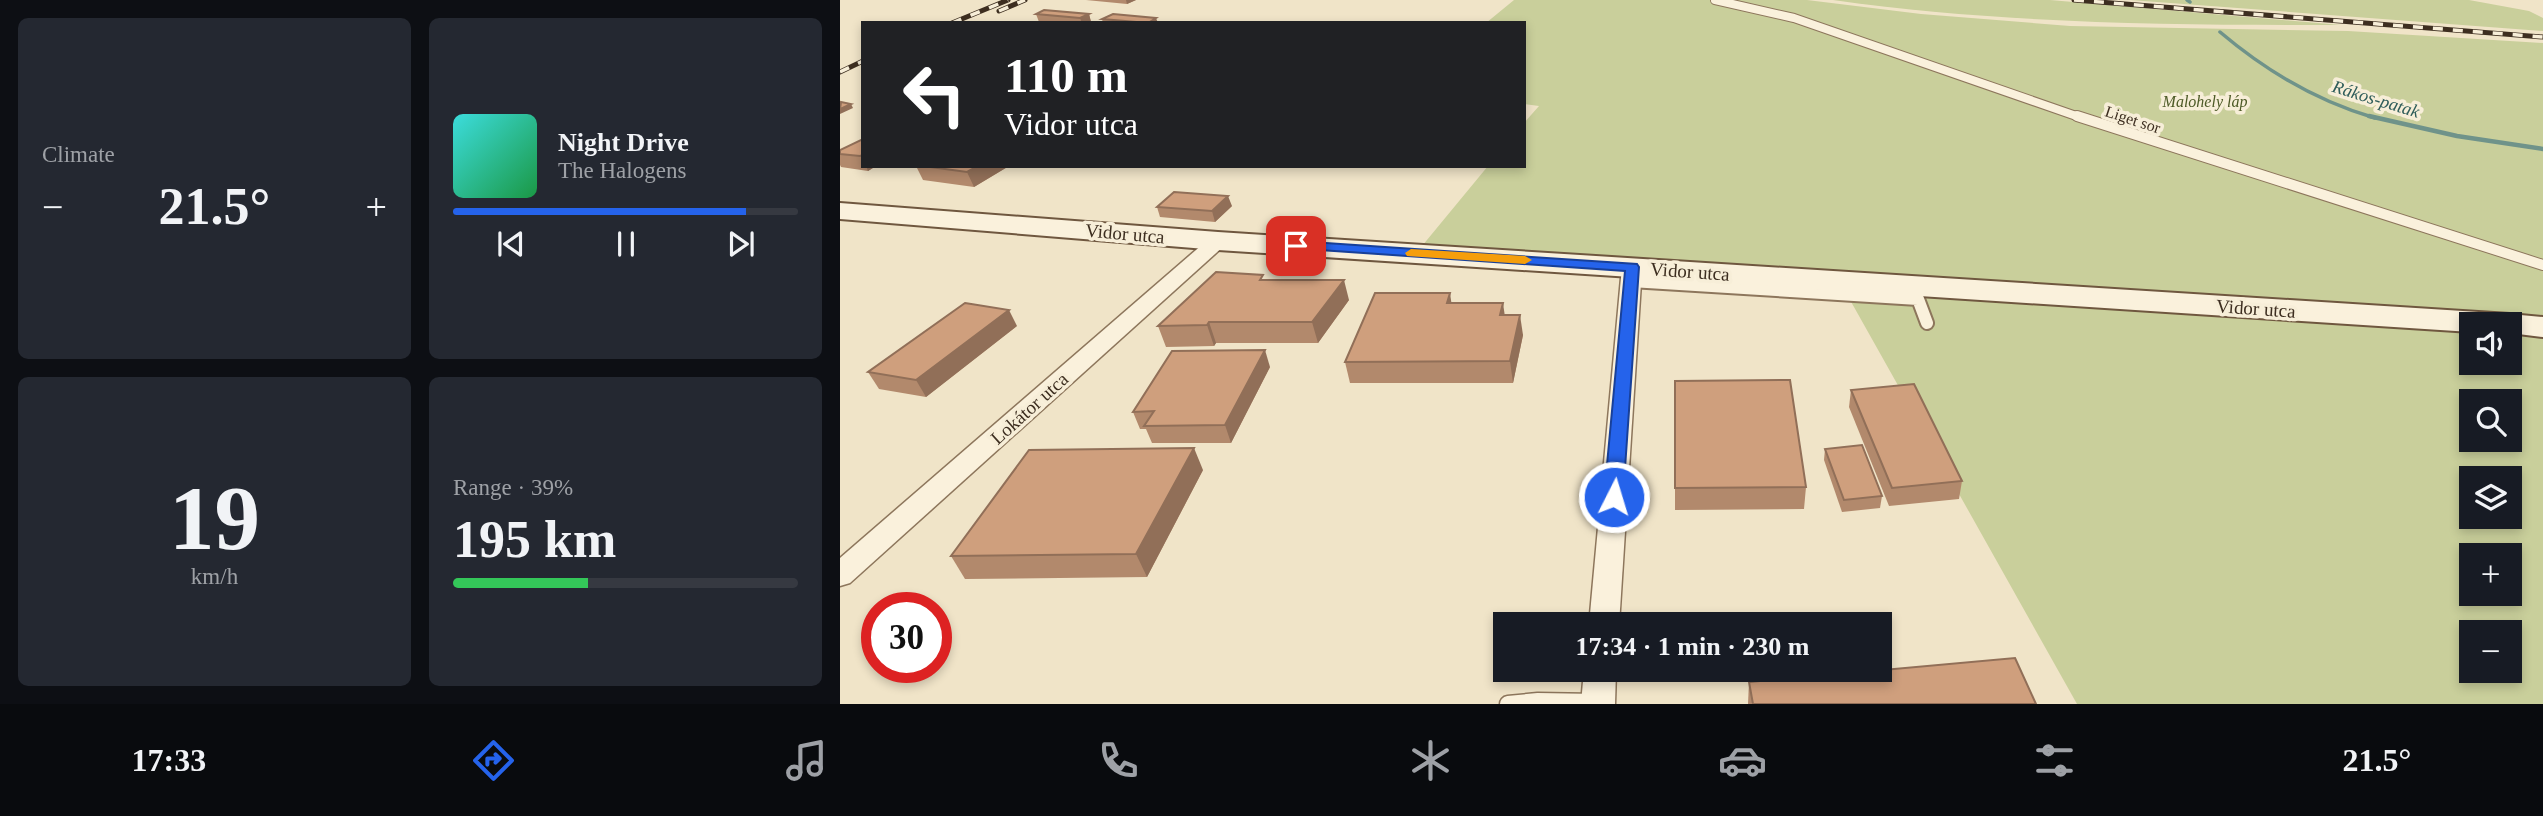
<!DOCTYPE html>
<meta charset="utf-8">
<style>
:root{--surface:#171b24;--page:#242831;--text:#f1f3f6;--muted:#9ea1a6;--line:#363941;--accent:#2563eb}
body{margin:0;font-family:"Times New Roman",serif;background:var(--page);color:var(--text);height:100vh;display:flex;flex-direction:column;font-size:26px;white-space:nowrap}
*{box-sizing:border-box;margin:0}
p{font-size:23px;color:var(--muted)}
.icon{flex:none;width:38px;height:38px;fill:none;stroke:currentColor;stroke-width:2;stroke-linecap:round;stroke-linejoin:round}
.map{position:relative;flex:1;overflow:hidden}
.panel{display:flex;flex-direction:column;gap:18px;padding:18px;background:#0d0f14;width:840px}
.panel>*{flex:none}
.banner{position:absolute;left:21px;top:21px;width:665px;height:147px;border-radius:0px;box-shadow:0 4px 10px #0003;background:#202124;color:#fff;overflow:hidden}
.buttons{position:absolute;left:1619px;top:312px;display:grid;gap:14px}
.buttons a{display:grid;place-items:center;width:63px;height:63px;border-radius:0px;background:var(--surface);box-shadow:0 4px 10px #0003;font-size:35px}
.speed{position:absolute;left:21px;top:592px;display:flex;gap:14px;font-size:35px;font-weight:700;text-align:center}
.speed>*{display:grid;place-content:center;width:91px;height:91px;border-radius:50%;background:var(--surface);box-shadow:0 4px 10px #0003;line-height:1}
.speed .limit{border:10px solid #d22;background:#fff;color:#111}
.pin{position:absolute;display:grid;place-items:center;width:60px;height:60px;color:#fff;margin:-30px;border-radius:14px;box-shadow:0 4px 10px #0006}
.me{position:absolute;width:77px;margin:-38px;rotate:5deg;stroke-linejoin:round;filter:drop-shadow(0 0 5px #0008)}
.turn{display:flex;align-items:center;gap:24px;height:147px;padding:0 28px;font-size:32px}
.turn .icon{width:91px;height:91px;stroke-width:2.5}
.turn b{display:block;font-size:49px;line-height:60px}
.big{font-size:52px;font-weight:600;line-height:1.1}
.panel .tile{flex:1;display:flex;flex-direction:column;justify-content:center;gap:10px;min-width:0;padding:0 24px;border-radius:10px;background:var(--page)}
.panel .dial{align-items:center;gap:0}
.dial b{font-size:91px;line-height:1}
.song{display:flex;align-items:center;gap:21px}
.cover{width:84px;height:84px;border-radius:10px;background:linear-gradient(135deg,hsl(180 70% 55%),hsl(140 70% 35%))}
.played{height:7px;border-radius:4px;background:linear-gradient(90deg,var(--accent) 85%,var(--line) 85%)}
.keys{display:flex;justify-content:space-around;direction:ltr}
.heat{display:flex;justify-content:space-between;align-items:center;font-size:38px;direction:ltr}
.charge{height:10px;border-radius:5px;background:linear-gradient(90deg,#34c759 39%,var(--line) 0)}
.panel .tiles{flex:1;display:grid;gap:18px;grid-template-columns:repeat(2,1fr)}
.trip{position:absolute;left:653px;top:612px;width:399px;height:70px;border-radius:0px;background:var(--surface);box-shadow:0 4px 10px #0003;font-weight:600;line-height:70px;text-align:center}
.menu{display:flex;height:112px;justify-content:space-around;align-items:center;background:#090b0e;color:var(--muted)}
.menu .icon{width:49px;height:49px}
.menu .selected{color:var(--accent)}
.menu b{font-size:32px;color:var(--text)}
main{display:flex;flex:1;min-height:0}
.map>svg:first-child{display:block}
</style>
<main>
<section class="panel">
<div class="tiles">
<div class="tile"><p>Climate</p>
<div class="heat"><a>−</a><b class="big">21.5°</b><a>+</a></div>
</div>
<div class="tile">
<div class="song"><i class="cover"></i><div><b>Night Drive</b><p>The Halogens</p></div></div>
<div class="played"></div>
<div class="keys"><svg class="icon" aria-label="previous" viewBox="0 0 24 24"><path d="M18 5L8 12l10 7zM5 5v14"/></svg><svg class="icon" aria-label="pause" viewBox="0 0 24 24"><path d="M8 5v14M16 5v14"/></svg><svg class="icon" aria-label="next" viewBox="0 0 24 24"><path d="M6 5l10 7-10 7zM19 5v14"/></svg></div>
</div>
<div class="tile dial"><b>19</b><p>km/h</p></div>
<div class="tile"><p>Range · 39%</p><b class="big">195 km</b><div class="charge"></div></div>
</div>
</section>
<div class="map">
<svg width="1703" height="704" viewBox="0 0 1703 704">
<rect width="100%" height="100%" fill="#f0e4c8"/>
<g fill="#c9cf9b" fill-rule="evenodd">
<path d="M674,0H967L1081,14L1230,26L1508,31L1703,43V704H1237L996,275L582,246L648,166H684V123L699,106L684,104V23H646ZM1631,324H1670V362H1631ZM1631,401H1670V439H1631ZM1631,478H1670V516H1631ZM1631,555H1670V593H1631ZM1631,632H1670V670H1631Z"/>
<path d="M993,0H1210L1501,25C1332,25 1162,24 993,0Z"/>
<path d="M1290,0H1629L1689,11L1703,18V31Z"/>
</g>
<g fill="none" stroke-linecap="round" stroke-linejoin="round">
<g stroke="#6f938a" stroke-width="3.5">
<path d="M1347,0L1350,2"/>
<path d="M1380,32C1426,71 1476,101 1535,118"/>
</g>
<path stroke="#6f938a" stroke-width="4.5" d="M1529,116L1617,136L1703,149"/>
<g stroke="#8d765c" stroke-width="10">
<path id="lane-far3" d="M875,0L954,18L1242,118"/>
</g>
<g stroke="#8d765c" stroke-width="12">
<path id="lane-far2" d="M1237,116L1703,265"/>
</g>
<g stroke="#8d765c" stroke-width="16">
<path id="lane-far1" d="M791,281L1078,299L1087,323"/>
</g>
<g stroke="#8d765c" stroke-width="19">
<path id="lane" d="M668,704L698,701L758,702"/>
</g>
<g stroke="#8d765c" stroke-width="3">
<g id="street">
<path d="M378,235L385,237L388,241L385,245L10,583L0,586V558L371,237Z"/>
<path d="M792,261L799,263L802,267L779,625H749L782,267L785,263Z"/>
<path d="M744,670H776L775,704H741Z"/>
</g>
</g>
<g stroke="#6f573f" stroke-width="4">
<path id="secondary" d="M0,203L378,232L1670,314L1703,317V337L1670,333V324H1631V332L378,250L0,219Z"/>
</g>
<use href="#lane-far3" stroke="#faf1dc" stroke-width="8"/>
<use href="#lane-far2" stroke="#faf1dc" stroke-width="10"/>
<use href="#lane-far1" stroke="#faf1dc" stroke-width="12"/>
<use href="#lane" stroke="#faf1dc" stroke-width="16"/>
<use href="#street" fill="#faf1dc" fill-rule="evenodd"/>
<use href="#secondary" fill="#faf1dc" fill-rule="evenodd"/>
<g stroke="#3d2e20" stroke-width="5">
<g id="rail">
<path d="M1234,0L1703,37"/>
<path d="M159,11L185,0"/>
<path d="M112,23L168,0"/>
<path d="M0,72L23,61"/>
</g>
</g>
<use href="#rail" stroke="#f7eed8" stroke-width="3.5" stroke-dasharray="10" stroke-linecap="butt"/>
</g>
<g fill="#b2896c">
<path d="M246,0H296L287,4Z"/>
<path d="M196,14H249L251,22H199Z"/>
<path d="M262,19L318,23H263Z"/>
<path d="M23,139V166H36L28,171L1,167L0,165V150Z"/>
<path d="M76,166H169L134,187L83,180Z"/>
<path d="M392,206L375,222L320,217L317,207Z"/>
<path d="M424,280L509,300L478,343H376L374,346L326,347L318,326Z"/>
<path d="M612,303L665,315L683,335L673,383H510L505,362Z"/>
<path d="M177,326L86,397L39,389L28,372Z"/>
<path d="M430,367L391,443H312L306,429H300L293,412Z"/>
<path d="M835,381L966,487L964,509L835,510Z"/>
<path d="M1011,390L1122,481L1119,499L1049,506L1009,407Z"/>
<path d="M985,449L1042,496L1040,508L1002,512L984,460Z"/>
<path d="M363,470L307,577L125,579L111,556Z"/>
<path d="M909,682L1196,704H908Z"/>
</g>
<g fill="#916f58">
<path d="M286,0H296L287,4Z"/>
<path d="M249,14L251,22L242,23L240,18Z"/>
<path d="M316,18L318,23H308Z"/>
<path d="M11,104L13,108L0,114V109Z"/>
<path d="M26,166H36L28,171Z"/>
<path d="M138,166H169L134,187L127,172Z"/>
<path d="M388,196L392,206L375,222L372,211Z"/>
<path d="M504,280L509,300L478,343L472,322Z"/>
<path d="M610,293L613,314L607,303Z"/>
<path d="M663,303L666,324L660,315Z"/>
<path d="M169,310L177,326L86,397L76,380Z"/>
<path d="M680,315L683,335L673,383L670,361Z"/>
<path d="M369,322L376,343L374,346L367,325Z"/>
<path d="M425,350L430,367L391,443L385,425Z"/>
<path d="M354,448L363,470L307,577L296,554Z"/>
</g>
<g fill="#cf9f7d" stroke="#916f58" stroke-width="2">
<path d="M204,10L249,14L240,18L196,14Z"/>
<path d="M273,14L316,18L308,23L262,19Z"/>
<path d="M1,102L11,104L0,109Z"/>
<path d="M23,139V155L20,156L0,154V150Z"/>
<path d="M83,166H138L127,172Z"/>
<path d="M334,192L388,196L372,211L317,207Z"/>
<path d="M376,272L423,275L420,280H504L472,322H369L367,325L318,326Z"/>
<path d="M535,293H610L607,303H663L660,315H680L670,361L505,362Z"/>
<path d="M125,303L169,310L76,380L28,372Z"/>
<path d="M425,350L385,425L304,426L314,411L293,412L332,351Z"/>
<path d="M950,380L966,487L835,488V381Z"/>
<path d="M1074,384L1122,481L1052,488L1011,390Z"/>
<path d="M1022,445L1042,496L1004,500L985,449Z"/>
<path d="M354,448L296,554L111,556L189,450Z"/>
<path d="M1175,658L1196,704H913L909,682Z"/>
</g>
<path fill="#2563eb" stroke="#184099" stroke-width="2" d="M456,241L797,264L799,267L783,497L781,502H767L764,497L785,271L451,248V243Z"/>
<path fill="#f59e0b" d="M571,249L685,256L692,260L685,264L567,256L565,253Z"/>
<g text-anchor="middle" stroke-width="7" stroke-linejoin="round" paint-order="stroke">
<g font-size="16" font-style="italic" fill="#4d5a26" stroke="#f7eed8">
<text x="1365" y="107">Malohely láp</text>
</g>
<g font-size="16" fill="#3d2e20" stroke="#f7eed8">
<text transform="translate(1293 119) rotate(18)" y="6">Liget sor</text>
</g>
<g font-size="18" font-style="italic" fill="#2f5d5a" stroke="#f7eed8">
<text transform="translate(1536 99) rotate(17)" y="6">Rákos-patak</text>
</g>
<g font-size="19" fill="#3d2e20" stroke="#f7eed8">
<text transform="translate(285 233) rotate(5)" y="7">Vidor utca</text>
<text transform="translate(850 271) rotate(4)" y="7">Vidor utca</text>
<text transform="translate(1416 308) rotate(4)" y="7">Vidor utca</text>
<text transform="translate(189 408) rotate(-42)" y="7">Lokátor utca</text>
</g>
</g>
</svg>
<div class="buttons">
<a><svg class="icon" aria-label="sound" viewBox="0 0 24 24"><path d="M4 9h4l5-4v14l-5-4H4zM17 9q2 3 0 6"/></svg></a>
<a><svg class="icon" aria-label="search" viewBox="0 0 24 24"><circle cx="10" cy="10" r="6"/><path d="M15 15l6 6"/></svg></a>
<a><svg class="icon" aria-label="layers" viewBox="0 0 24 24"><path d="M12 4l9 5-9 5-9-5zM3 14l9 5 9-5"/></svg></a>
<a>+</a>
<a>−</a>
</div>
<div class="speed"><div class="limit">30</div></div>
<div class="pin" style="left:456px;top:246px;background:#d93025"><svg class="icon" aria-label="arrive" viewBox="0 0 24 24"><path d="M6 21V4h12l-3 4 3 4H6"/></svg></div>
<svg class="me" style="left:774px;top:497px" viewBox="-20 -20 40 40"><circle r="17" fill="#2563eb" stroke="#fff" stroke-width="3"/><path d="M0-11L8 9 0 5-8 9z" fill="#fff"/></svg>
<div class="trip">17:34 · 1 min · 230 m</div>
<div class="banner">
<div class="turn"><svg class="icon" aria-label="left" viewBox="0 0 24 24"><path d="M17 20v-9H6M10 6l-5 5 5 5"/></svg><div><b>110 m</b>Vidor utca</div></div>
</div>
</div>
</main>
<nav class="menu">
<b>17:33</b>
<svg class="icon selected" aria-label="directions" viewBox="0 0 24 24"><path d="M12 3l9 9-9 9-9-9zM9 14v-3h6M13 9l2 2-2 2"/></svg>
<svg class="icon" aria-label="music" viewBox="0 0 24 24"><path d="M9 18V5l10-2v13"/><circle cx="6" cy="18" r="3"/><circle cx="16" cy="16" r="3"/></svg>
<svg class="icon" aria-label="phone" viewBox="0 0 24 24"><path d="M5 4h4l2 5-3 2q2 4 5 5l2-3 5 2v4C11 20 4 13 5 4z"/></svg>
<svg class="icon" aria-label="climate" viewBox="0 0 24 24"><path d="M12 3v18M4 7l16 10M4 17L20 7"/></svg>
<svg class="icon" aria-label="car" viewBox="0 0 24 24"><path d="M5 17H2v-5l4-1 3-4h7l3 4 3 1v5h-3M9 17h6M6 11h13"/><circle cx="7" cy="17" r="2"/><circle cx="17" cy="17" r="2"/></svg>
<svg class="icon" aria-label="filters" viewBox="0 0 24 24"><path d="M4 7h16M4 17h16"/><circle cx="9" cy="7" r="2"/><circle cx="15" cy="17" r="2"/></svg>
<b>21.5°</b>
</nav>
